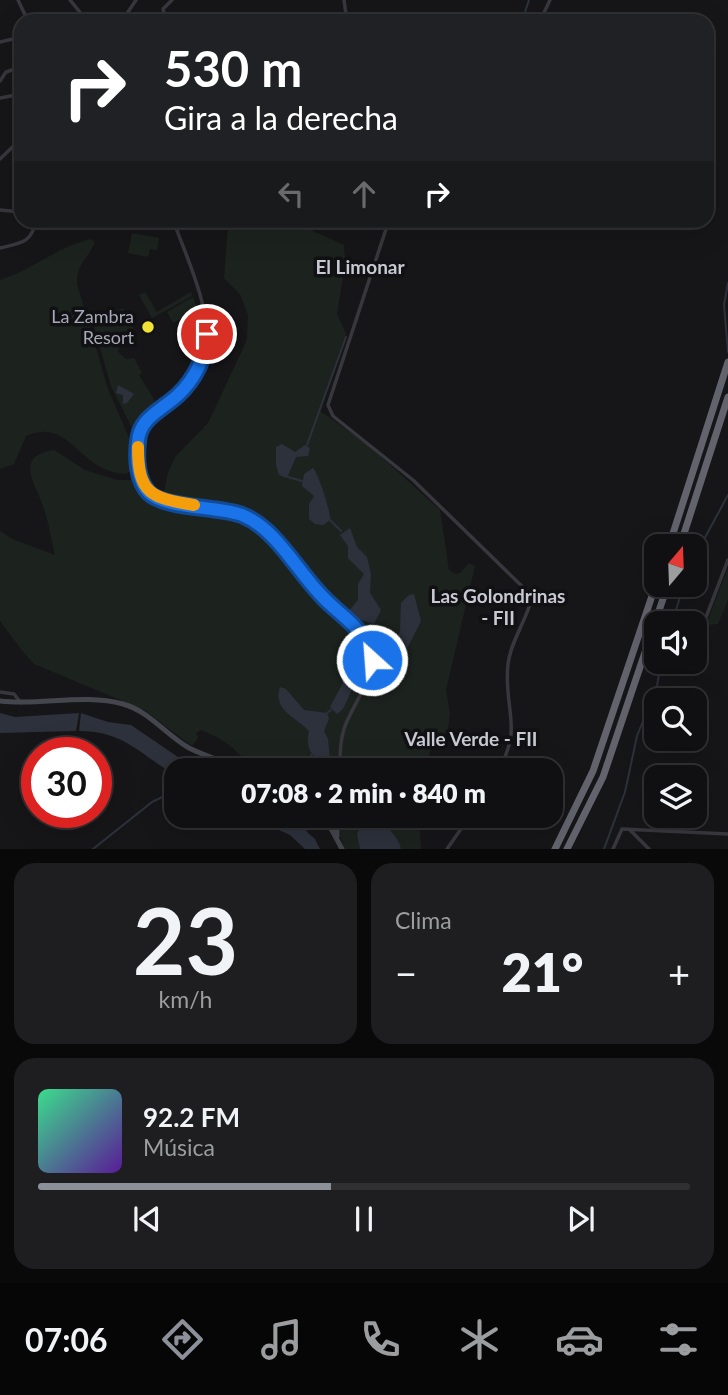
<!DOCTYPE html>
<html lang="es">
<meta charset="utf-8">
<style>
:root{--surface:#101012;--page:#1e1e20;--text:#f1f3f6;--muted:#9c9d9f;--line:#303032;--accent:#8c9099}
body{margin:0;font-family:Lato,sans-serif;background:var(--page);color:var(--text);height:100vh;display:flex;flex-direction:column;font-size:26px;white-space:nowrap}
*{box-sizing:border-box;margin:0}
p{font-size:23px;color:var(--muted)}
.icon{flex:none;width:38px;height:38px;fill:none;stroke:currentColor;stroke-width:2;stroke-linecap:round;stroke-linejoin:round}
.map{position:relative;height:849px;overflow:hidden}
.drawer{display:flex;flex-direction:column;gap:14px;padding:14px;background:#09090a;flex:1}
.drawer>*{flex:none}
.guide{position:absolute;left:14px;top:14px;width:700px;height:214px;border-radius:21px;box-shadow:0 7px 28px #0002,0 0 0 2px var(--line);background:#202124;color:#fff;overflow:hidden}
.needle{width:46px;rotate:19deg}
.buttons{position:absolute;left:644px;top:534px;display:grid;gap:14px}
.buttons a{display:grid;place-items:center;width:63px;height:63px;border-radius:14px;background:var(--surface);box-shadow:0 7px 28px #0002,0 0 0 2px var(--line);font-size:35px}
.speed{position:absolute;left:21px;top:737px;display:flex;gap:14px;font-size:35px;font-weight:700;text-align:center}
.speed>*{display:grid;place-content:center;width:91px;height:91px;border-radius:50%;background:var(--surface);box-shadow:0 7px 28px #0002,0 0 0 2px var(--line);line-height:1}
.speed .limit{border:10px solid #d22;background:#fff;color:#111}
.pin{position:absolute;display:grid;place-items:center;width:60px;height:60px;color:#fff;margin:-30px;border:4px solid #fff;border-radius:50%;box-shadow:0 2px 7px #0007}
.me{position:absolute;width:77px;margin:-38px;rotate:334deg;stroke-linejoin:round;filter:drop-shadow(0 0 5px #0008)}
.turn{display:flex;align-items:center;gap:24px;height:147px;padding:0 35px;font-size:32px}
.turn .icon{width:91px;height:91px;stroke-width:2.5}
.turn b{display:block;font-size:49px;line-height:60px}
.lanes{display:flex;align-items:center;height:66px;padding:0 35px;background:#0003;justify-content:center;gap:35px;direction:ltr}
.lanes .off{opacity:.35}
.big{font-size:52px;font-weight:800;line-height:1.1}
.drawer .widget{flex:1;display:flex;flex-direction:column;justify-content:center;gap:10px;min-width:0;padding:0 24px;border-radius:21px;background:var(--page)}
.drawer .dial{align-items:center;gap:0}
.dial b{font-size:91px;line-height:1}
.song{display:flex;align-items:center;gap:21px}
.cover{width:84px;height:84px;border-radius:10px;background:linear-gradient(135deg,hsl(150 70% 55%),hsl(270 70% 35%))}
.played{height:7px;border-radius:4px;background:linear-gradient(90deg,var(--accent) 45%,var(--line) 45%)}
.keys{display:flex;justify-content:space-around;direction:ltr}
.heat{display:flex;justify-content:space-between;align-items:center;font-size:38px;direction:ltr}
.drawer .tiles{flex:1;display:grid;gap:14px;grid-template-columns:1fr 1fr}
.widget:last-child{grid-column:span 2}
.trip{position:absolute;left:164px;top:758px;width:399px;height:70px;border-radius:21px;background:var(--surface);box-shadow:0 7px 28px #0002,0 0 0 2px var(--line);font-weight:800;line-height:70px;text-align:center}
.tabs{display:flex;height:112px;justify-content:space-around;align-items:center;background:#060607;color:var(--muted)}
.tabs .icon{width:49px;height:49px}
.tabs .active{color:var(--accent)}
.tabs b{font-size:32px;color:var(--text)}
.map>svg:first-child{display:block}
</style>
<div class="map">
<svg width="728" height="849" viewBox="0 0 728 849">
<rect width="100%" height="100%" fill="#161618"/>
<g fill="#1c231f">
<path d="M253,221H291L344,245L345,264L337,314L346,334L320,411L367,444L440,510L449,570L455,574L460,573L469,563L475,566L446,690L450,713L448,729L430,751L426,770H255C235,750 229,741 201,730L196,733L198,738L192,746L144,710L34,664L24,653L0,621V531L12,539L55,555C51,539 49,522 43,506C36,485 13,456 54,450L85,470L117,480H136L144,496L161,505L168,473L175,457L208,423L247,340L248,315L240,294L224,278L228,226L248,227Z"/>
<path d="M132,233L159,238L157,250L150,249L148,257L128,253Z"/>
<path d="M91,239L95,242C88,259 76,264 77,284L108,389L129,438H133L135,468L126,474C77,472 72,416 26,436L14,464L0,469V280C35,269 54,248 91,239Z"/>
<path d="M145,292L157,312L191,292L192,296L152,318L139,295Z"/>
<path d="M193,297L196,306L192,313L173,323L167,312Z"/>
<path d="M123,308L134,329L120,342L118,352L126,359L134,358L142,373L139,375L157,404L140,417L133,430L111,386L93,323Z"/>
<path d="M728,568V600L718,624L706,625Z"/>
<path d="M341,816H419L421,849H345L340,837Z"/>
</g>
<g fill="#2c313c">
<path d="M118,385L134,394L127,403L123,404V395L116,393Z"/>
<path d="M282,444L295,452L305,445L310,448L308,456L296,457L287,478L279,475L276,465V447Z"/>
<path d="M313,468C318,473 331,512 330,520L323,525L315,524L309,519V504L314,496L302,486L304,474Z"/>
<path d="M350,528L357,547L367,557L371,574L370,593L381,610L374,624L358,619L349,611L358,600V584L364,574L348,558V546L340,535Z"/>
<path d="M414,594L421,621L407,649L395,653L391,645L400,632L401,603L409,595Z"/>
<path d="M355,647L360,649L362,668L343,709L337,714L330,707L343,683V665L354,655Z"/>
<path d="M280,687L286,689L304,710L327,713L329,719L324,731L328,739L331,770H325V763C309,755 306,747 309,731C298,718 272,711 280,687Z"/>
<path d="M0,713L15,717L79,713L76,731L0,733Z"/>
<path d="M81,713L108,722L131,725L197,770H177V776C140,755 125,731 79,731Z"/>
<path d="M248,816H289L315,839L320,849H305L290,835Z"/>
<path d="M367,816H381C386,829 398,835 401,849H360L357,834Z"/>
</g>
<g fill="none" stroke-linecap="round" stroke-linejoin="round">
<g stroke="#2c313c" stroke-width="2">
<path d="M522,21L529,0"/>
<path d="M728,283L724,305L728,352"/>
<path d="M307,445L346,337"/>
<path d="M288,477L302,481"/>
<path d="M330,520L341,531"/>
<path d="M695,556L728,495"/>
<path d="M672,623L684,584"/>
<path d="M327,713L331,710"/>
<path d="M306,766L312,754"/>
<path d="M306,830L307,817"/>
<path d="M93,849L152,802L177,790"/>
<path d="M604,849L625,792L637,736L657,686L661,662"/>
</g>
<g stroke="#37373d" stroke-width="3.5">
<path d="M18,0L28,21"/>
<path d="M70,0L87,21"/>
<path d="M344,0L347,21"/>
<path d="M28,17L54,18L62,21"/>
<path d="M115,21L126,15L136,0"/>
<path d="M166,21L163,9L172,0"/>
<path d="M540,21L550,0"/>
<path d="M0,42L21,37"/>
<path d="M0,81L6,72L21,67"/>
<path d="M0,98L21,94"/>
<path d="M0,159L21,139"/>
<path d="M0,210L21,212"/>
<path d="M173,220C185,253 211,309 206,343C200,389 170,393 146,421C133,436 135,472 145,488C159,509 221,505 245,517C277,532 296,569 319,594C334,609 351,621 364,639C382,673 357,695 345,726C340,740 340,755 340,770"/>
<path d="M389,220L328,405L333,416L413,480L532,596C528,619 511,639 508,664C503,708 524,728 498,770"/>
<path d="M0,248C21,243 32,243 36,220"/>
<path d="M703,625L728,560"/>
<path d="M0,692L14,694L21,703"/>
<path d="M630,830L649,849"/>
<path d="M447,849L470,816"/>
<path d="M613,849L622,829L728,834"/>
</g>
<g stroke="#45454d" stroke-width="5">
<path d="M0,701C41,706 83,693 123,704C149,711 166,735 189,748C207,757 226,762 244,770"/>
<path d="M327,821L342,849"/>
<path d="M337,836V818"/>
</g>
<g stroke="#63636e" stroke-width="7">
<path d="M669,546L728,362"/>
<path d="M680,546L728,397"/>
<path d="M555,849L593,771L656,584"/>
<path d="M567,849L603,777L668,584"/>
</g>
</g>
<g fill="none" stroke-linecap="round" stroke-linejoin="round">
<g stroke="#114b97" stroke-width="18">
<path id="route" d="M207,334C205,358 195,379 178,395C162,410 139,418 138,442C136,458 137,481 149,493C166,509 218,506 242,515C276,529 296,569 320,594C333,609 350,619 362,635C367,643 370,651 372,660"/>
</g>
<use href="#route" stroke="#1a73e8" stroke-width="12"/>
<path stroke="#f59e0b" stroke-width="12" d="M138,447C138,494 151,498 194,505"/>
</g>
<circle fill="#f0e136" stroke="#111113" stroke-width="2.5" cx="148" cy="327" r="7"/>
<g text-anchor="middle" stroke-width="7" stroke-linejoin="round" paint-order="stroke">
<g font-size="18" fill="#a8a9b8" stroke="#111113" text-anchor="end">
<text x="134" y="323">La Zambra<tspan x="134" dy="21">Resort</tspan></text>
</g>
<g font-size="19" font-weight="bold" fill="#c9c9d4" stroke="#111113">
<text x="360" y="274">El Limonar</text>
<text x="498" y="603">Las Golondrinas<tspan x="498" dy="22">- FII</tspan></text>
<text x="471" y="746">Valle Verde - FII</text>
</g>
</g>
</svg>
<div class="buttons">
<a><svg class="needle" viewBox="-14 -14 28 28"><path d="M0-13l5 13h-10z" fill="#e53935"/><path d="M0 13l5-13h-10z" fill="#9c9d9f"/></svg></a>
<a><svg class="icon" aria-label="sound" viewBox="0 0 24 24"><path d="M4 9h4l5-4v14l-5-4H4zM17 9q2 3 0 6"/></svg></a>
<a><svg class="icon" aria-label="search" viewBox="0 0 24 24"><circle cx="10" cy="10" r="6"/><path d="M15 15l6 6"/></svg></a>
<a><svg class="icon" aria-label="layers" viewBox="0 0 24 24"><path d="M12 4l9 5-9 5-9-5zM3 14l9 5 9-5"/></svg></a>
</div>
<div class="speed"><div class="limit">30</div></div>
<div class="pin" style="left:207px;top:334px;background:#d93025"><svg class="icon" aria-label="arrive" viewBox="0 0 24 24"><path d="M6 21V4h12l-3 4 3 4H6"/></svg></div>
<svg class="me" style="left:372px;top:660px" viewBox="-20 -20 40 40"><circle r="17" fill="#1a73e8" stroke="#fff" stroke-width="3"/><path d="M0-11L8 9 0 5-8 9z" fill="#fff"/></svg>
<div class="trip">07:08 · 2 min · 840 m</div>
<div class="guide">
<div class="turn"><svg class="icon" aria-label="right" viewBox="0 0 24 24"><path d="M7 20v-9h11M14 6l5 5-5 5"/></svg><div><b>530 m</b>Gira a la derecha</div></div>
<div class="lanes"><svg class="icon off" aria-label="left" viewBox="0 0 24 24"><path d="M17 20v-9H6M10 6l-5 5 5 5"/></svg><svg class="icon off" aria-label="ahead" viewBox="0 0 24 24"><path d="M12 20V5M6 11l6-6 6 6"/></svg><svg class="icon" aria-label="right" viewBox="0 0 24 24"><path d="M7 20v-9h11M14 6l5 5-5 5"/></svg></div>
</div>
</div>
<section class="drawer">
<div class="tiles">
<div class="widget dial"><b>23</b><p>km/h</p></div>
<div class="widget"><p>Clima</p>
<div class="heat"><a>−</a><b class="big">21°</b><a>+</a></div>
</div>
<div class="widget">
<div class="song"><i class="cover"></i><div><b>92.2 FM</b><p>Música</p></div></div>
<div class="played"></div>
<div class="keys"><svg class="icon" aria-label="previous" viewBox="0 0 24 24"><path d="M18 5L8 12l10 7zM5 5v14"/></svg><svg class="icon" aria-label="pause" viewBox="0 0 24 24"><path d="M8 5v14M16 5v14"/></svg><svg class="icon" aria-label="next" viewBox="0 0 24 24"><path d="M6 5l10 7-10 7zM19 5v14"/></svg></div>
</div>
</div>
</section>
<nav class="tabs">
<b>07:06</b>
<svg class="icon active" aria-label="directions" viewBox="0 0 24 24"><path d="M12 3l9 9-9 9-9-9zM9 14v-3h6M13 9l2 2-2 2"/></svg>
<svg class="icon" aria-label="music" viewBox="0 0 24 24"><path d="M9 18V5l10-2v13"/><circle cx="6" cy="18" r="3"/><circle cx="16" cy="16" r="3"/></svg>
<svg class="icon" aria-label="phone" viewBox="0 0 24 24"><path d="M5 4h4l2 5-3 2q2 4 5 5l2-3 5 2v4C11 20 4 13 5 4z"/></svg>
<svg class="icon" aria-label="climate" viewBox="0 0 24 24"><path d="M12 3v18M4 7l16 10M4 17L20 7"/></svg>
<svg class="icon" aria-label="car" viewBox="0 0 24 24"><path d="M5 17H2v-5l4-1 3-4h7l3 4 3 1v5h-3M9 17h6M6 11h13"/><circle cx="7" cy="17" r="2"/><circle cx="17" cy="17" r="2"/></svg>
<svg class="icon" aria-label="filters" viewBox="0 0 24 24"><path d="M4 7h16M4 17h16"/><circle cx="9" cy="7" r="2"/><circle cx="15" cy="17" r="2"/></svg>
</nav>
